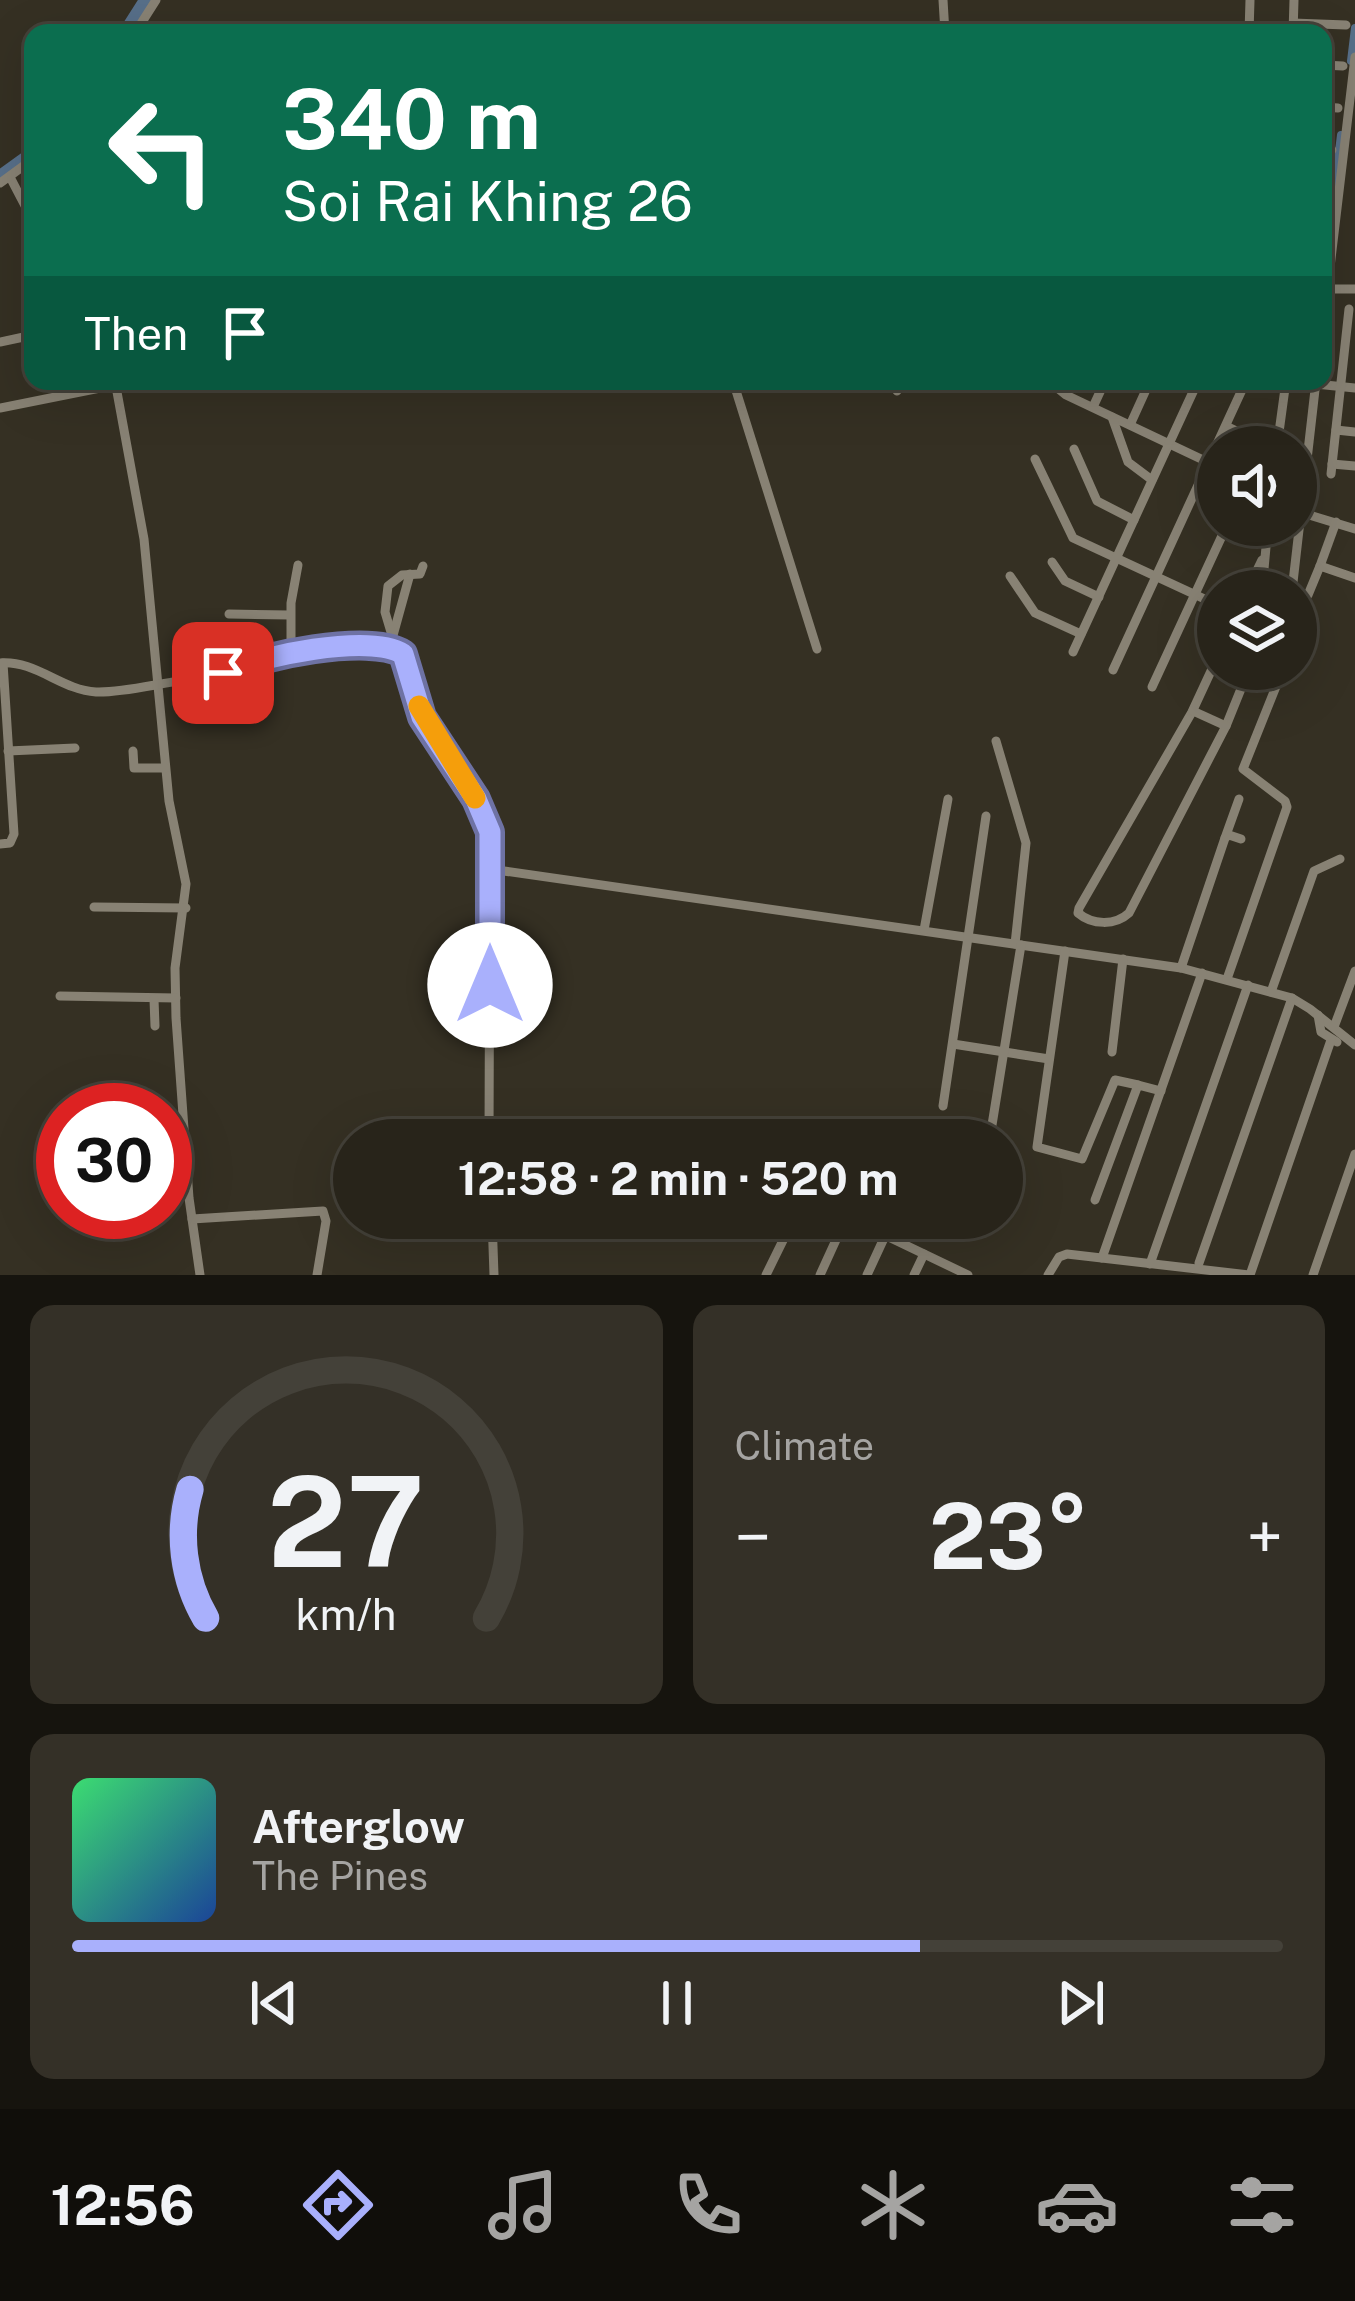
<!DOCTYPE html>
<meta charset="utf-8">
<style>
:root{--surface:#28241a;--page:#343027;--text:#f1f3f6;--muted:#a5a4a2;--line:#444139;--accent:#a9b0fc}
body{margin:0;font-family:"Public Sans",sans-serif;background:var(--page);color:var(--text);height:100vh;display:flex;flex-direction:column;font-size:45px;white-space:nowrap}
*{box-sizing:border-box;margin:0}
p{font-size:39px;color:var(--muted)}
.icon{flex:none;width:66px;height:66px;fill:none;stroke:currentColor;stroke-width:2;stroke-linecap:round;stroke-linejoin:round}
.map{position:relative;height:1275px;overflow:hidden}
.details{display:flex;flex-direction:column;gap:30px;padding:30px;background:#16140e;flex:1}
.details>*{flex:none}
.guide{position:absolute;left:24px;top:24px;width:1308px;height:366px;border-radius:24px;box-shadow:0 12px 48px #0002,0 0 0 3px var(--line);background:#0b6e4f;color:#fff;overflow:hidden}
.controls{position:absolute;left:1197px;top:426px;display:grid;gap:24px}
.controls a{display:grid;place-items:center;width:120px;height:120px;border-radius:50%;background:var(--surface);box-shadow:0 12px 48px #0002,0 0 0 3px var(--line);font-size:60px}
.speed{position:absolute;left:36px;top:1083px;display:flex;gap:24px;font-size:60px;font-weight:700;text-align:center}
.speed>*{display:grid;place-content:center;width:156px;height:156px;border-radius:50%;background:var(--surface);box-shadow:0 12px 48px #0002,0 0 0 3px var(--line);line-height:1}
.speed .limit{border:18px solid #d22;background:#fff;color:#111}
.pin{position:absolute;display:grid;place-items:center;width:102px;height:102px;color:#fff;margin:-51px;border-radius:24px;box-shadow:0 6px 18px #0006}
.me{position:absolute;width:132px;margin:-66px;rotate:0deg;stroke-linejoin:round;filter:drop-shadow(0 0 9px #0008)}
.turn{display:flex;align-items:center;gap:42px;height:252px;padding:0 60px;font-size:54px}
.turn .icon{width:156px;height:156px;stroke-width:2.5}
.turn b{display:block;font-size:84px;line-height:102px}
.then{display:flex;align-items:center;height:114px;padding:0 60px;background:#0003;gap:24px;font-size:45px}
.big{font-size:90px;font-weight:700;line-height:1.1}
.details .widget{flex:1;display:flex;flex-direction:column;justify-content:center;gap:18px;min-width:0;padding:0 42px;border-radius:24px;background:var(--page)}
.details .dial{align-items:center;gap:0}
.dial svg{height:312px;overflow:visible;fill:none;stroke:var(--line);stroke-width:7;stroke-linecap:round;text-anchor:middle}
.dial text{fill:var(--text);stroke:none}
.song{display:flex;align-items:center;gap:36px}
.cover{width:144px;height:144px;border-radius:18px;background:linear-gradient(135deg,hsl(140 70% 55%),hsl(220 70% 35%))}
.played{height:12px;border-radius:6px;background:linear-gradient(90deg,var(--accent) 70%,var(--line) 70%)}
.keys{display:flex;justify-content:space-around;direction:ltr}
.heat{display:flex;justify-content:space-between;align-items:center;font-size:66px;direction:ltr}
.details .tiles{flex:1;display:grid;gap:30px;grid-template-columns:1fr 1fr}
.widget:last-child{grid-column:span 2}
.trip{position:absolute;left:333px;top:1119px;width:690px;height:120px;border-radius:60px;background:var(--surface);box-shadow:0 12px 48px #0002,0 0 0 3px var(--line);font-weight:700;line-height:120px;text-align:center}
.menu{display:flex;height:192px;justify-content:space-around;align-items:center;background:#100e0a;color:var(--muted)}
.menu .icon{width:84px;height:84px}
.menu .on{color:var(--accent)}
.menu b{font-size:54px;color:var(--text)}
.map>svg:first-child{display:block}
</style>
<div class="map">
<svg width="1355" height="1275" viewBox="0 0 1355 1275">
<rect width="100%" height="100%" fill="#353023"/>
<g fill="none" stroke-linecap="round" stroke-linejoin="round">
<g stroke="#576f89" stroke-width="8">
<path d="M1351,61L1355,28"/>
<path d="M1334,192L1341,135"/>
</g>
<g stroke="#576f89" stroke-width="12">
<path d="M124,33L145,0"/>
<path d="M0,176L33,152"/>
</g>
<g stroke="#888274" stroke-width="9">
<path d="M943,0L945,33"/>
<path d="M1293,23L1346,25"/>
<path d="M135,33L156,0"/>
<path d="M1249,33L1250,0"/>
<path d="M1293,33L1294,0"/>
<path d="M1323,65L1343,66"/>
<path d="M1323,107L1338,108"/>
<path d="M1323,150H1332"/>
<path d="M10,177L33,221"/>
<path d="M0,183L33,159"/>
<path d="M1323,289H1355"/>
<path d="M1323,326L1355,57"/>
<path d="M0,342L33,335"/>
<path d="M115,381L144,539L169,801L186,884L175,968L176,1018L189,1198L200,1275"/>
<path d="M733,381L817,649"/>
<path d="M889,381L897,391"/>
<path d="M1049,381L1066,395L1218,467"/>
<path d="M1093,407L1105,381"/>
<path d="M0,408L115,385"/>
<path d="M1112,417L1128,462L1152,480"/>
<path d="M1130,425L1150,381"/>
<path d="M1226,426L1249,437"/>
<path d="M1336,430L1355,432"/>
<path d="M1277,447L1286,381L1355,388"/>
<path d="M1074,449L1097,501L1134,520"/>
<path d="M1035,459L1073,538L1211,602"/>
<path d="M1332,464L1355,466"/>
<path d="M1331,474L1349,309"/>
<path d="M1296,511L1355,529"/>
<path d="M1052,562L1065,581L1099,597"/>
<path d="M1320,566L1336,522"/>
<path d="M1010,576L1035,613L1081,634"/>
<path d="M1247,591L1262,560"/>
<path d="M1262,591L1268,525"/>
<path d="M1292,591L1316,381"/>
<path d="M1308,595L1320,566L1355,578"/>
<path d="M229,614L290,615"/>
<path d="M220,628L223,673"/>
<path d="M392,639L410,574"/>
<path d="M396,649L385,612L388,586L402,575L420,574L423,566"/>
<path d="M1073,652L1198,381"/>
<path d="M291,655V603L298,565"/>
<path d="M1218,656L1192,712L1079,908L1078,913C1092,925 1115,926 1129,913L1226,726L1249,669"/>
<path d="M0,663C36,660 61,690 96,692C124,693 159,683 187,680C237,673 360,624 403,654L422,717L476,799L490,832L489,1140"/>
<path d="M1113,670L1246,381"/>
<path d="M1152,687L1227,525"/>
<path d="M1193,711L1226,726"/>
<path d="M996,741L1026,843L1015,944"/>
<path d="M8,751L75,748"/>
<path d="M133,751L134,768H165"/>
<path d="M1225,838L1239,799"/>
<path d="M0,844L10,843L14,834L3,663"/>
<path d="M490,869L1181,968L1292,998L1310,1009L1355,1045"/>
<path d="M94,907L186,908"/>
<path d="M924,930L948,799"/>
<path d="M1065,951L1037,1147L1082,1159L1115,1080L1138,1085"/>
<path d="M1181,968L1225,838L1229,835L1241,839"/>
<path d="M1227,979L1287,807L1285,801L1243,769L1283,669"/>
<path d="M1271,992L1314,871L1340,859"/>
<path d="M60,996L176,998"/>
<path d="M154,999L155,1026"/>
<path d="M1318,1015L1321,1032L1337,1042"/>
<path d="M1334,1027L1355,971"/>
<path d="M953,1044L1049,1059"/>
<path d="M1112,1052L1123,959"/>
<path d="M943,1106L986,816"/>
<path d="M992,1125L1021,945"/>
<path d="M1095,1200L1138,1085L1161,1091"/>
<path d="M492,1218L494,1275"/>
<path d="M849,1218L968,1275"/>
<path d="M192,1219L323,1211L326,1221L317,1275"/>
<path d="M1102,1258L1202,973"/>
<path d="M1199,1263L1292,998"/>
<path d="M1150,1264L1248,985"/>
<path d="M766,1275L794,1218"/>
<path d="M820,1275L846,1218"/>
<path d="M867,1275L885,1236"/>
<path d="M914,1275L924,1254"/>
<path d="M1048,1275L1059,1257L1067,1254L1249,1275"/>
<path d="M1250,1275L1331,1040"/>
<path d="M1313,1275L1355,1154"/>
</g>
</g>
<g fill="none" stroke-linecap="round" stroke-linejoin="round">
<g stroke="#6e72a4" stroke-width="30">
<path id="route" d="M223,673C257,656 371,633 403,654L422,717L476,799L490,832V985"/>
</g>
<use href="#route" stroke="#a9b0fc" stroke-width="21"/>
<path stroke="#f59e0b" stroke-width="21" d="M419,706L475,798"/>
</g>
</svg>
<div class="controls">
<a><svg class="icon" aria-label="sound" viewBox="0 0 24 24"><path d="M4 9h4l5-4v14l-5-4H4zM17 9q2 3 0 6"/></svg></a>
<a><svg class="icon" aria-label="layers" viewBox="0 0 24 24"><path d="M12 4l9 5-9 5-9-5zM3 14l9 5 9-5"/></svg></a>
</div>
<div class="speed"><div class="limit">30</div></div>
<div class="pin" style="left:223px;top:673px;background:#d93025"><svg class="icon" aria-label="arrive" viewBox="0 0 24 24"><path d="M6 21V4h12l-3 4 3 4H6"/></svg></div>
<svg class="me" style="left:490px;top:985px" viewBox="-20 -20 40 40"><circle r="19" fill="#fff"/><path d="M0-13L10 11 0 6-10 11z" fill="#a9b0fc"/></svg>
<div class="trip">12:58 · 2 min · 520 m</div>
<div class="guide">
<div class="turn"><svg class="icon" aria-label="left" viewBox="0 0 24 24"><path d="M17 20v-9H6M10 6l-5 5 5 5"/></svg><div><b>340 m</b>Soi Rai Khing 26</div></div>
<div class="then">Then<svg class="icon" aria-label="arrive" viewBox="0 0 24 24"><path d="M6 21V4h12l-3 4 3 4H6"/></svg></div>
</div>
</div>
<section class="details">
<div class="tiles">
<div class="widget dial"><svg viewBox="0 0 100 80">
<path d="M14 69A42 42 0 1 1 86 69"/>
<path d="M14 69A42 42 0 0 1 10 36" stroke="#a9b0fc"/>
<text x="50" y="56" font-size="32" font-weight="700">27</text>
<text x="50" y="72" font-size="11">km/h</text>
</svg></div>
<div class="widget"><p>Climate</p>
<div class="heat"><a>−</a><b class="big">23°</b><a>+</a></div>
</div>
<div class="widget">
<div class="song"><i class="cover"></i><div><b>Afterglow</b><p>The Pines</p></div></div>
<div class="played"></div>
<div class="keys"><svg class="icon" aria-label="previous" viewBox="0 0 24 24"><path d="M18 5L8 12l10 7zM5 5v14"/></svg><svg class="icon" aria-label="pause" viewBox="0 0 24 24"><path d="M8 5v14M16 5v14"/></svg><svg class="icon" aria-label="next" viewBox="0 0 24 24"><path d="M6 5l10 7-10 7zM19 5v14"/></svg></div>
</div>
</div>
</section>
<nav class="menu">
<b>12:56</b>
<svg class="icon on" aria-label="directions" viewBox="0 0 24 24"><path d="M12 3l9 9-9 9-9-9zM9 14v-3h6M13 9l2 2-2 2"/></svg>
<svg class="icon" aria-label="music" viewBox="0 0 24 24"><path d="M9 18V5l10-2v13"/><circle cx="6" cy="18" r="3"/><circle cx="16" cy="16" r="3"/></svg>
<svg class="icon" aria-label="phone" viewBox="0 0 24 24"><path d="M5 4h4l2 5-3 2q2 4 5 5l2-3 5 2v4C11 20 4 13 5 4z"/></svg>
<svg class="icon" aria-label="climate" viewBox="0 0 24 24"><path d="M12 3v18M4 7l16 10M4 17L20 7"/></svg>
<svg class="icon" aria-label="car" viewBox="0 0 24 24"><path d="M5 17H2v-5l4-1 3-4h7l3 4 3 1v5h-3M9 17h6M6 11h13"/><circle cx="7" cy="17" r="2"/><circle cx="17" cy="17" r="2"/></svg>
<svg class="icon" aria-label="filters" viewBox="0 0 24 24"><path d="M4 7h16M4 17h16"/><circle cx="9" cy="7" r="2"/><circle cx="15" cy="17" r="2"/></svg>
</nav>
